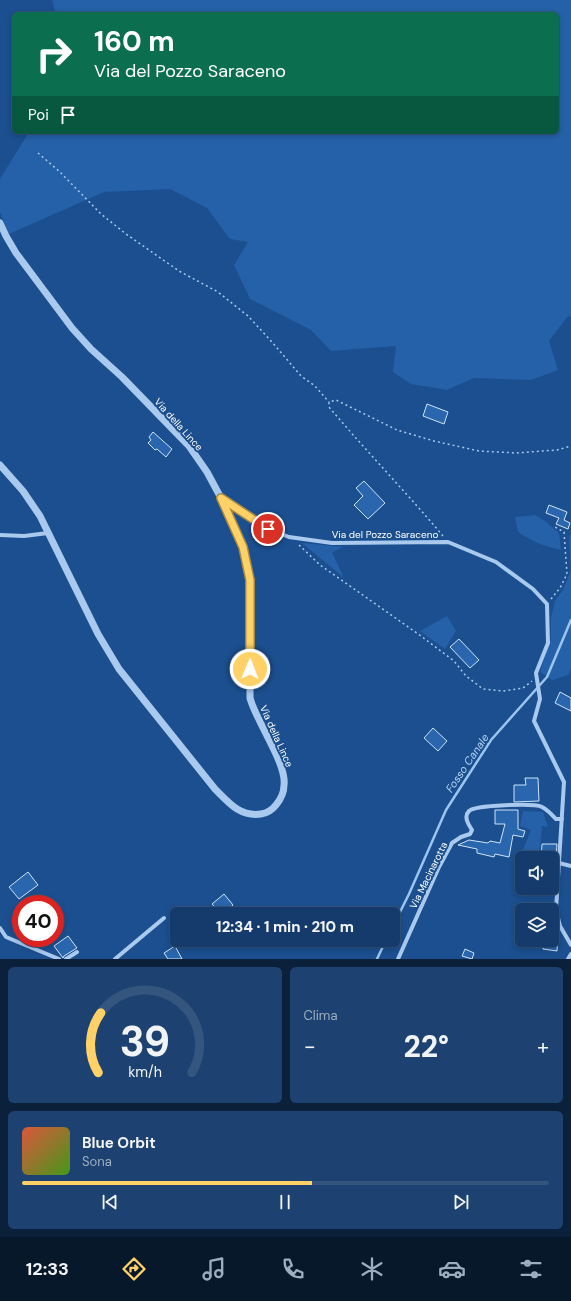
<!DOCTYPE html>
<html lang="it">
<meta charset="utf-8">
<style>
:root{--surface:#143b6b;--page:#1d4271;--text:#f1f3f6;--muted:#9dadc1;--line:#33557e;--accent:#ffd166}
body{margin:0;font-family:"DM Sans",sans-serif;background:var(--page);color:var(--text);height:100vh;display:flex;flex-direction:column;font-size:15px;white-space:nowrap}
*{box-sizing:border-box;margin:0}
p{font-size:13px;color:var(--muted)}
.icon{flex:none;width:22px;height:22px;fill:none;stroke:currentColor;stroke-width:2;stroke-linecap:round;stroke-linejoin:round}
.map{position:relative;height:959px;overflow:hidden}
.side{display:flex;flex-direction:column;gap:8px;padding:8px;background:#0b203b;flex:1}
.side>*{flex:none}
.top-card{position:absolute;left:12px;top:12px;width:547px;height:122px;border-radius:6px;box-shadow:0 2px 6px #0003,0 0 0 1px var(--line);background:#0b6e4f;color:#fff;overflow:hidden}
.buttons{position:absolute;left:515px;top:851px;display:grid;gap:8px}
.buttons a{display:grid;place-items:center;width:44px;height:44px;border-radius:6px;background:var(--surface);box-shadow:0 2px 6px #0003,0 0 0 1px var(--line);font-size:20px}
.speed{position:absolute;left:12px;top:895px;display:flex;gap:8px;font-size:20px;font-weight:700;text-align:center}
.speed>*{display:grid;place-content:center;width:52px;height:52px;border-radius:50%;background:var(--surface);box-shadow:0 2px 6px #0003,0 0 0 1px var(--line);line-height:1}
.speed .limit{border:6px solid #d22;background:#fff;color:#111}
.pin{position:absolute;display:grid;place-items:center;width:34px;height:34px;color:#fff;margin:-17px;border:2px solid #fff;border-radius:50%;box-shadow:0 1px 4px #0007}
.me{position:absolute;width:44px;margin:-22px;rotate:1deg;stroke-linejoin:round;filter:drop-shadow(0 0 3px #0008)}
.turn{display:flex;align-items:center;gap:14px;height:84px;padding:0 16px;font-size:18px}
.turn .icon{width:52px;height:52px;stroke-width:2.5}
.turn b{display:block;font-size:28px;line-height:34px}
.then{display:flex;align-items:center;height:38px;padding:0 16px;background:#0003;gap:8px;font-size:15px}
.big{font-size:30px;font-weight:800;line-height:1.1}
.side .tile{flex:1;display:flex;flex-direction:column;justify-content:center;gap:6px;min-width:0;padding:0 14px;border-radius:6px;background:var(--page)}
.side .dial{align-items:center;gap:0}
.dial svg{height:104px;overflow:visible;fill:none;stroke:var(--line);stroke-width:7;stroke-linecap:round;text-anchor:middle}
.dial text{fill:var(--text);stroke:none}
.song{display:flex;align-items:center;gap:12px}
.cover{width:48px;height:48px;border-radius:6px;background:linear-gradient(135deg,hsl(10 70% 55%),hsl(100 70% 35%))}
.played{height:4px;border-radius:2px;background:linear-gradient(90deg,var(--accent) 55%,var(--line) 55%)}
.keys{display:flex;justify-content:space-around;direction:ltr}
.heat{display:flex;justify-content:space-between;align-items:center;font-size:22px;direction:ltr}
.side .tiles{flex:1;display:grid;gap:8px;grid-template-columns:1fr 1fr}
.tile:last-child{grid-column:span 2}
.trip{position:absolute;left:170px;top:907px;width:230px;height:40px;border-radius:6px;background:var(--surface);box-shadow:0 2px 6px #0003,0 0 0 1px var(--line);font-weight:800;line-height:40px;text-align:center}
.menu{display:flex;height:64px;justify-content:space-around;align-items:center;background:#08182b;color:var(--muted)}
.menu .icon{width:28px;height:28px}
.menu .on{color:var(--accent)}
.menu b{font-size:18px;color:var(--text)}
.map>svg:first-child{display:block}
</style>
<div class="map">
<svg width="571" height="959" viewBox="0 0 571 959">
<rect width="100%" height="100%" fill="#1b4f8f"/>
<g fill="#2461a8">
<path d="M52,0H571V317L568,316L549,341L558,370L531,380L474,378L447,390L411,384L393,372L396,346L331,351L311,330L250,299L234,265L248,242L230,239L207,208L170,189L104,192L9,234L0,212V179L29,132H557V14H56Z"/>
<path d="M535,515L545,521L559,533L561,550C543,546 533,542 518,532L515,517Z"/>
<path d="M571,533V668L568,675L552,680L540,672L551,638V618L555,601L563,590L571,570L569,539Z"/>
<path d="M302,543L344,547L332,552L344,578Z"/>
<path d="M447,616L456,631L445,649L420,631Z"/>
<path d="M523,811L543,812L548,827L542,826L539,858H522V863L518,862L531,830L520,826Z"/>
</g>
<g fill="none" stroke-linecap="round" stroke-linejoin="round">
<g stroke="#9cc4f0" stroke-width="2.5">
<path d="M393,926L409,894L446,810L491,740L547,677L571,620"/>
<path d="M377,959L386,940"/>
</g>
</g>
<g fill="#2a66ad" stroke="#cfe3fa">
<path d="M427,404L448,412L444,424L423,416Z"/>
<path d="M153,432L172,449L166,457L157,449L155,450L148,443L151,440L149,437Z"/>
<path d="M364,481L385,503L368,519L354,505L363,496L356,488Z"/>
<path d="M549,505L567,512L564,520L570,523L568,529L556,524L559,518L546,513Z"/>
<path d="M459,639L479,660L470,668L450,647Z"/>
<path d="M560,692L571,698V711L555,703Z"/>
<path d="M433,728L447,741L438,751L424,738Z"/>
<path d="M525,778H538L539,801L514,802V785H526Z"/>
<path d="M495,810H518V829L525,831L523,837L513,835L509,857L495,854L494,857L477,853V849L458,845L469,840L488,843L490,841L500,843L505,824H495Z"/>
<path d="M542,844H557L556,858H541Z"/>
<path d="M28,872L38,885L19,899L9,887Z"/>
<path d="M224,894L233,905L223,914H221L212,904Z"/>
<path d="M552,933H558L557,951L543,949L544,940H552Z"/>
<path d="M68,936L77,948L64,956L63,958L54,946Z"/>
<path d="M175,946L182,959H168L164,953Z"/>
<path d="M465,949L474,953L472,959L462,956Z"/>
</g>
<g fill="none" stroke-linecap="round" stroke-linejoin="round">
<g stroke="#a9c9ee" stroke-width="1.5" stroke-dasharray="2 3" stroke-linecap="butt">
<path d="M38,153L60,172L101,214L126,234L179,271L218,292L248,316L272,342L301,376L315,386L329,402"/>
<path d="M443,536C406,492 366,451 329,407V402L336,400L397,430L434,441L479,451L516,453L557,450L571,446"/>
<path d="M299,545L320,565L421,636L454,661L466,676L483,689L503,691L523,688L532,681"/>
<path d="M551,599L560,588L567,574L564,532L555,527"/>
</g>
<g stroke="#a9c9ee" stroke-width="4">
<path d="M223,499L268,529L289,537L332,543L448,542L496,562L533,589L547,604L548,643L536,673L540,699L534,721L564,782L556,910L560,926L571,945"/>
<path d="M0,535L24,536L48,533"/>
<path d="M559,863L571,866"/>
<path d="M0,928L6,937L59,959"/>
<path d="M66,959L77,952"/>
<path d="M115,959L164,918"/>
<path d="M398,959L439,867L452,843L461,837L470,834L472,830C469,825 463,817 469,811C475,805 534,803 542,807C548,810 552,815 556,819H562"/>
<path d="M568,959L571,954"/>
</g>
<path stroke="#a9c9ee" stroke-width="7" d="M0,223L6,236L16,253L72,328L91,349L122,377L189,446L207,472L221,498L243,547L250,580V698C256,721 287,764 284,785C284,793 281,799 276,805C272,810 268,813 261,814C240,817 229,803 215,789L119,669L98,634L40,516L23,491L0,465"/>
</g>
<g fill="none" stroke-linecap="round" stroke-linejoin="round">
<g stroke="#a68842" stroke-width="10">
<path id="route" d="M250,669V580L243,547L221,498L268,529"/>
</g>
<use href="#route" stroke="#ffd166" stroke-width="7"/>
</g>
<g text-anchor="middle" stroke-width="4" stroke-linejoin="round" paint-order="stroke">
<g font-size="10" fill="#fff" stroke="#1b4f8f">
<text transform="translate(179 424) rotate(48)" y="4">Via della Lince</text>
<text x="385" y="538">Via del Pozzo Saraceno</text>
<text transform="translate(277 736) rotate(66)" y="4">Via della Lince</text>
<text transform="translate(428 875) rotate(-64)" y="4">Via Macinarotta</text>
</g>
<g font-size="11" font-style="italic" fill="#b5d3f5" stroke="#1b4f8f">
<text transform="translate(467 763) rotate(-56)" y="4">Fosso Canale</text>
</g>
</g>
</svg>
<div class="buttons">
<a><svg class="icon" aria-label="sound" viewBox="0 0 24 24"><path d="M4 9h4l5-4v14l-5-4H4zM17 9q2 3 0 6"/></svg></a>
<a><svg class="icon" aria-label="layers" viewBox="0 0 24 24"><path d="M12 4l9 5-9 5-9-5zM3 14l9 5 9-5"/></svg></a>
</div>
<div class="speed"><div class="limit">40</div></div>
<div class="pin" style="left:268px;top:529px;background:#d93025"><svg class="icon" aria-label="arrive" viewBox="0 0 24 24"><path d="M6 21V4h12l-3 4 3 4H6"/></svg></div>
<svg class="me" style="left:250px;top:669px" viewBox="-20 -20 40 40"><circle r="17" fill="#ffd166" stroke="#fff" stroke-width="3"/><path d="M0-11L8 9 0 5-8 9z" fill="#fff"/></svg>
<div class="trip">12:34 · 1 min · 210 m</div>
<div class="top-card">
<div class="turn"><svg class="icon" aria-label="right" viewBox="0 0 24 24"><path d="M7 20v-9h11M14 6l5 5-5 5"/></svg><div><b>160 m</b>Via del Pozzo Saraceno</div></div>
<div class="then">Poi<svg class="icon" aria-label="arrive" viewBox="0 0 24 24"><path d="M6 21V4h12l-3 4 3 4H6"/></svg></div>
</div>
</div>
<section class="side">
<div class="tiles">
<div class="tile dial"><svg viewBox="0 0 100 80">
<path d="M14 69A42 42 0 1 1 86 69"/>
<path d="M14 69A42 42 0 0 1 16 23" stroke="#ffd166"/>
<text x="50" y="56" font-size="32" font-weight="700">39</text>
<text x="50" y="72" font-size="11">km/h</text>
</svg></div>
<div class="tile"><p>Clima</p>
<div class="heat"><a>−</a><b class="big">22°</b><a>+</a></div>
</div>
<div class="tile">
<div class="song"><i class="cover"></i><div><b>Blue Orbit</b><p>Sona</p></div></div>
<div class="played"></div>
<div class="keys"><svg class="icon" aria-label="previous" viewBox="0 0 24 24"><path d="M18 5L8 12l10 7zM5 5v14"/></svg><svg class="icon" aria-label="pause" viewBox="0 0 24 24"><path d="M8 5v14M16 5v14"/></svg><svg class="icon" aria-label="next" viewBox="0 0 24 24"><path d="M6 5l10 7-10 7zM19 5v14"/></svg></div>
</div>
</div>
</section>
<nav class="menu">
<b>12:33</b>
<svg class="icon on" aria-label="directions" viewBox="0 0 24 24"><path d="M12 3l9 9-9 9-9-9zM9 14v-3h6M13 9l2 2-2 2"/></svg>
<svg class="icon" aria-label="music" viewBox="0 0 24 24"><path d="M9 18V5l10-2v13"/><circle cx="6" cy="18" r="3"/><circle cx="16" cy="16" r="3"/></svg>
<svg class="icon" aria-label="phone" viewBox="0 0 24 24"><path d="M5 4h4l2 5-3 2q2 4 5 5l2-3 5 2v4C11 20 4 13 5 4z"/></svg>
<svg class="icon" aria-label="climate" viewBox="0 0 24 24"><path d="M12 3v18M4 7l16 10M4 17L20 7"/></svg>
<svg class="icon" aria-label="car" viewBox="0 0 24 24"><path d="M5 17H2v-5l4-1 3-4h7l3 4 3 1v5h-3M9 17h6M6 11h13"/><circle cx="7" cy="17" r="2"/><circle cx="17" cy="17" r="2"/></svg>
<svg class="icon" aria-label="filters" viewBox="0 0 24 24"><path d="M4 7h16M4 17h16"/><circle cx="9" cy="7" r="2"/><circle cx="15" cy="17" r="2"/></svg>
</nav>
